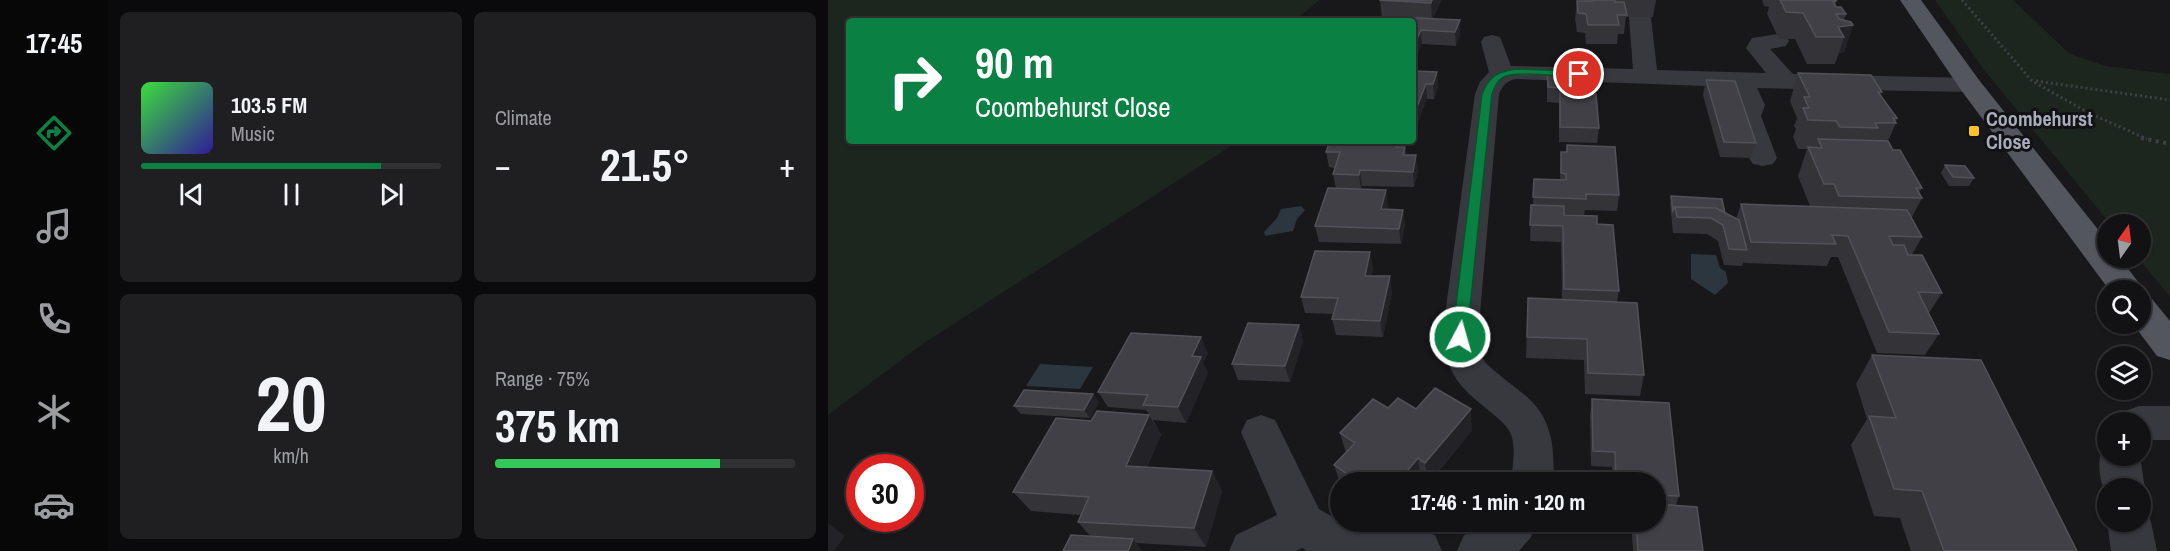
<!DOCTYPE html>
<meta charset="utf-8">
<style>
:root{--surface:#121114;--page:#1f1f22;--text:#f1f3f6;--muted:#9c9da0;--line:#313134;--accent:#0b8043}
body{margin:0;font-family:"Archivo Narrow",sans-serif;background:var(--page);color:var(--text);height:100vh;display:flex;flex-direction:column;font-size:22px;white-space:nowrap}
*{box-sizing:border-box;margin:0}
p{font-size:20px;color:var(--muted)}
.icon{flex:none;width:33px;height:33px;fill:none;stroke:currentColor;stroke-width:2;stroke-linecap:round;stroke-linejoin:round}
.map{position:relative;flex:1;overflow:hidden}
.sheet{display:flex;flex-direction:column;gap:12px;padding:12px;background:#0a090b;width:720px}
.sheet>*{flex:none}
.banner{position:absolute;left:18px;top:18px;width:570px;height:126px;border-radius:6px;box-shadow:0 2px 4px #0004,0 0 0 2px var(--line);background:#0b8043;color:#fff;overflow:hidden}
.needle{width:39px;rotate:14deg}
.buttons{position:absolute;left:1269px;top:214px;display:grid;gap:12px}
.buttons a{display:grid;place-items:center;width:54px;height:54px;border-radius:50%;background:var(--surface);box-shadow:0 2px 4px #0004,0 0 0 2px var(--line);font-size:30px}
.speed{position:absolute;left:18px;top:454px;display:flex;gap:12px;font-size:30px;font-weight:700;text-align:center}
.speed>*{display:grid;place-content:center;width:78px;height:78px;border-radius:50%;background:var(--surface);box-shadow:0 2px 4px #0004,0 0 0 2px var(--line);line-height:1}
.speed .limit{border:9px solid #d22;background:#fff;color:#111}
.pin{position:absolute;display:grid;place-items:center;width:51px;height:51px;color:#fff;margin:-26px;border:3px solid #fff;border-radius:50%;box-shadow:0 2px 6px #0007}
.me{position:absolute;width:66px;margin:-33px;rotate:6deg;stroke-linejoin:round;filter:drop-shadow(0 0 4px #0008)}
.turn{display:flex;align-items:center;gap:21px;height:126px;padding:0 30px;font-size:27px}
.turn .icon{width:78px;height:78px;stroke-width:2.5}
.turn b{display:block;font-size:42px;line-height:51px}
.big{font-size:45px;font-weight:800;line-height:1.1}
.sheet .widget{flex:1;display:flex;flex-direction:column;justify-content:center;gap:9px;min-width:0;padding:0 21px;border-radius:9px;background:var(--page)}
.sheet .dial{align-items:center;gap:0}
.dial b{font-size:78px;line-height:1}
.song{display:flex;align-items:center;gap:18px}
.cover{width:72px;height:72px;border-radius:9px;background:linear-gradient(135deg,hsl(120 70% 55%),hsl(250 70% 35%))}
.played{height:6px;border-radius:3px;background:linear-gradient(90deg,var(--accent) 80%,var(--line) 80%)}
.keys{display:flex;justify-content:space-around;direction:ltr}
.heat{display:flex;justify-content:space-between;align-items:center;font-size:33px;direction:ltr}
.charge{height:9px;border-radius:4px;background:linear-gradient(90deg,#34c759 75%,var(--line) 0)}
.sheet .tiles{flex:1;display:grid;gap:12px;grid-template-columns:repeat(2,1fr)}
.trip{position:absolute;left:502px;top:472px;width:336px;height:60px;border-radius:30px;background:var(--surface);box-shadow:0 2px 4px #0004,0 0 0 2px var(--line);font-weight:800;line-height:60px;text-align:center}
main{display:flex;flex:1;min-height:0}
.tabs{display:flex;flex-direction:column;width:108px;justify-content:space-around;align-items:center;background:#070708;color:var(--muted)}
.tabs .icon{width:42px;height:42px}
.tabs .active{color:var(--accent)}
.tabs b{font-size:27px;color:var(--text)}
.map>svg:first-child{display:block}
</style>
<main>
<nav class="tabs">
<b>17:45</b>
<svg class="icon active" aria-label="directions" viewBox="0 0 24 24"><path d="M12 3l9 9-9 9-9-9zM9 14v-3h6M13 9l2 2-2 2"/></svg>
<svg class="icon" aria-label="music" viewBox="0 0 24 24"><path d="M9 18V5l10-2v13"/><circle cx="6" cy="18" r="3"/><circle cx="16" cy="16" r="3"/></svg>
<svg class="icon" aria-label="phone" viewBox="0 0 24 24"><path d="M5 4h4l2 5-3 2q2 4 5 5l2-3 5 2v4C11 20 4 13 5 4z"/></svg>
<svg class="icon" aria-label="climate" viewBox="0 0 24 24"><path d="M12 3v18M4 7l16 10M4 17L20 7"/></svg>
<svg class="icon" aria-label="car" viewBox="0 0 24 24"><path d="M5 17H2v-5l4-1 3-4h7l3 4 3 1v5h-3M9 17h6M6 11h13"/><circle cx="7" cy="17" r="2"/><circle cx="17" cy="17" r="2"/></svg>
</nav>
<section class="sheet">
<div class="tiles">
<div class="widget">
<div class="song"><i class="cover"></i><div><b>103.5 FM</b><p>Music</p></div></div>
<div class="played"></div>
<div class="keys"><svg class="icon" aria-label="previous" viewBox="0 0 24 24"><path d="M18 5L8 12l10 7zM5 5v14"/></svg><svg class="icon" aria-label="pause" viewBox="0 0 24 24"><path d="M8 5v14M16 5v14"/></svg><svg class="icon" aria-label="next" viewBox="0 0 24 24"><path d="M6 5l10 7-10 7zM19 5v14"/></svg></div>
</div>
<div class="widget"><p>Climate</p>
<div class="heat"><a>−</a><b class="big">21.5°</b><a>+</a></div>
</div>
<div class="widget dial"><b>20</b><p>km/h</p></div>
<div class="widget"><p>Range · 75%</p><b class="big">375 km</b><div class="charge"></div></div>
</div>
</section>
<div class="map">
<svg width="1342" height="551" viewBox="0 0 1342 551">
<rect width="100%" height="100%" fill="#18171a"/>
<g fill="#1d251f">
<path d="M0,0H492L466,21H21V141H405L402,147L96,343L0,415Z"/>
<path d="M1107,0H1185L1242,54L1278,66L1342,74V297L1310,258H1312V225H1283L1156,70Z"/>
</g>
<g fill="#2c363f">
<path d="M473,206L477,210L469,219L465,231L437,236L436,232L449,218L453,209Z"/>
<path d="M863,254L888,255L892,268L898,272L900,283L887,295L863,279Z"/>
<path d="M212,364L265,367L252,389L198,386Z"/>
</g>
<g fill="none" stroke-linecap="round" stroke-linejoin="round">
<g stroke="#3e4046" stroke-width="3" stroke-dasharray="2 3" stroke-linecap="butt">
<path d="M1134,0L1204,81L1261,113L1319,139"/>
<path d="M1208,81L1342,100"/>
</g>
<path stroke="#3e4046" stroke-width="4" stroke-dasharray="3 4.5" stroke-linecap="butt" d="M1313,138L1342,144"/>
<g fill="#38393f" fill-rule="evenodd">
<path d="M812,12L820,13L823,18L829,70L938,73L918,48L924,38L950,34L958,36L961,41L958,46L942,49L965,74L1142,78L1151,80L1154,85L1151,90L1142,92L929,88L937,105L933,116L949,158L945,164L935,166L925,164L921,158L907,116L911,105L904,87L688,79C678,81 675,85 671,94L650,337L654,358L658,363C670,375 685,385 698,396C725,419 727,450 725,483H683C684,468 689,447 682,432C677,423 667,416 659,409C630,386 621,375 614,337L647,94L652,82L661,72L653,42L656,37L664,35L672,37L683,66L805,69L801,18L804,13Z"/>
<path d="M1311,406H1342V440H1312V423H1291L1297,411Z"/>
<path d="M433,415L447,420L491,509L513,522L591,529L607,535L614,551H479L474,548L468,551H401L408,535L449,515L413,432L419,420Z"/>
<path d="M1280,442V456H1312L1317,489L1312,499V489H1280V499C1271,482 1268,461 1276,443Z"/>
<path d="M1312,506L1317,507L1323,522L1329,551H1283L1279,522L1280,521L1312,522Z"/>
<path d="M658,522H709L703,537L691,551H629L636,535L653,528Z"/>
</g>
<path fill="#54565e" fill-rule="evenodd" d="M1072,0H1093L1151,80L1280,242V258H1292L1317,291L1314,296L1324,299L1342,321V360L1329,356L1305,324H1312V291H1282L1133,90Z"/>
</g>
<g fill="#343338">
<path d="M552,0H613L605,19L632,35L628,46L594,44L567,20L554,19Z"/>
<path d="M754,0H828L825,17H798L796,34H790L789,44H758L757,33L749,32L747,19L749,1Z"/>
<path d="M934,0H1009L1007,6L1018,14L1016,20L1025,25L1016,52L1011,53L1007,64H979L967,39H951L939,14L941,7L936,6Z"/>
<path d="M585,71L609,72L610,87L606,99H599Z"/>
<path d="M970,73L1054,92L1052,96L1069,118L1068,122V123L1060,141L1065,150L1094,188L1091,193L1094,198L1083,219L1094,237L1084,255L1114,293L1101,313L1111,334L1097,355L1049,353L1010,257H1003L999,266L916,263V261L914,266L896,265L890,241L879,234L845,233L842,204L843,196L897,213L908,219L913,204L982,206L970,176L979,149H970L965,137L968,129L966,126L969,118L962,101Z"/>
<path d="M719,74L762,94L771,128L769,143L731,142V103L719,102Z"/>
<path d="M878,80L928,143L923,158L892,157L875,95Z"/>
<path d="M570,141V147H577L578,155L590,171L586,187L534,186L533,189L560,206L559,210H575L577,226L573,244L491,242L487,226L508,189L505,174L507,168L501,167L498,152Z"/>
<path d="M739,145L791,195L789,211L757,210L756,215L736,214V215L769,224L791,291L789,302L816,375L812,396L757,394L756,360L698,358L700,298L734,300L733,242L702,241L703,205H705L706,179L732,180L733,152H738Z"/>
<path d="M1117,165L1146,178L1141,186H1121L1113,173Z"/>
<path d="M545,268L543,276L564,292L555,337L508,335L504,319L506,314L477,313L473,297Z"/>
<path d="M471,325L475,341L462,382L410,380L404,364Z"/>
<path d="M380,353L375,363L380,373L358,423L325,420L333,435L319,467L384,471L394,491L378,547L308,543L314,551H235L262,536L250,522L253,515L203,511L185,492L263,421L321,414L318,410L280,407L270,392Z"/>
<path d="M1044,355L1249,551H1083L1072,518L1046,516L1023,445L1039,419L1028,384Z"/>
<path d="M764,399L851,496L848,505L875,551H805L803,522H828V483H784V467L763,466L762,414Z"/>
<path d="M271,402L262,418L193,414L186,406Z"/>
<path d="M560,408L588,409L644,430L601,483L593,479L589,483H513V486L506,465L518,453L512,433Z"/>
</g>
<g fill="#232226">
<path d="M604,0H613L604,22L603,3Z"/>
<path d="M632,20V35L628,46L627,32Z"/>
<path d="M1025,25L1016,52L1011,53L1016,37L1010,27Z"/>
<path d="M593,30L594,44L585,66V48Z"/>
<path d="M609,72L610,87L606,99L605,84Z"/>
<path d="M598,84L599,99L585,136V117Z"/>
<path d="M588,155L590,171L586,187L585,172Z"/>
<path d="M532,170L534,186L533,190L531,175Z"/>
<path d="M558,190L560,206L556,225L553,209Z"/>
<path d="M575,210L577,226L573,244L571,229Z"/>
<path d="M542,252L545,268L539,292L537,276Z"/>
<path d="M562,276L564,292L555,337L552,321Z"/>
<path d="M471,325L475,341L462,382L457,366Z"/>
<path d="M373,337L380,353L375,363L380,373L358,423L350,407L364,356Z"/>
<path d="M265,394L271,402L262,418L256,410Z"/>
<path d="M643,409L644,430L600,483L597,463Z"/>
<path d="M321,415L333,435L311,486L298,466Z"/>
<path d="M590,458L593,479L589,483H569Z"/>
<path d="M384,471L394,491L378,547L366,528Z"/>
<path d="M0,523L17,536L6,551H0Z"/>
<path d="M305,539L314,551H300Z"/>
</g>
<g fill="#404046" stroke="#515158" stroke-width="1.5">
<path d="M551,0H604L603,3Z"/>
<path d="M764,0H787V2H796L799,15H789L791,25H760L758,14L750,13L749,1H764Z"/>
<path d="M952,0H1009L1005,2L1008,7H1013L1018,14H1008L1011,19L1023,22L1025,25L1010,27L1016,37H988L975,13L958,12Z"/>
<path d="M568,17L632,20L627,32L593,30L585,48V21H566Z"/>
<path d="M585,71L609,72L605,84H598L585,117Z"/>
<path d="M970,73L1043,75L1054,92H1050L1069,118H1065L1068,123H1047L1050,128L1012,127L1008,121L980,120L975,108H981L976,97H982Z"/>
<path d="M719,74L760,75L762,94H768L771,128L732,127V88L720,87Z"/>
<path d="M878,80L907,81L928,143L896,142Z"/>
<path d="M990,139L1060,141L1065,150H1072L1094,188H1088L1094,198L1011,196L1006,184H996L980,147L994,148Z"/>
<path d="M502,141H569L568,147H577L575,155H588L585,172L532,170L531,175L505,174L512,152H498Z"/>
<path d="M739,145L787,147L791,195L758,194V199L705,197L706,179L738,180V174L733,173V152H739Z"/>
<path d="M1117,165L1137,166L1146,178L1125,177Z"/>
<path d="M500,188L558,190L553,209L575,210L571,229L487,226Z"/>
<path d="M843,196L894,199L897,213L888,208L847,207L845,211Z"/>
<path d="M913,204L1079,210L1094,237L1061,236L1065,245H1076L1080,255H1094L1114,293L1090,292L1111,334L1061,332L1020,236L1004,235L1008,244L923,242Z"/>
<path d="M703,205L736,206V215L769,216V224L785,225L791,291L736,289L735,226L702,225Z"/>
<path d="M847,207L888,208L911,220L919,250L901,249L895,225L883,218L849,217Z"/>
<path d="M487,251L542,252L537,276H562L552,321L504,319L510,298L473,297Z"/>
<path d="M700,298L809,303L816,375L760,373L759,339L699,337Z"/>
<path d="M420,323L471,325L457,366L404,364Z"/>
<path d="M303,333L373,337L364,356L373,357L350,407L315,405L320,395L270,392Z"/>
<path d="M1044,355L1153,360L1249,551H1116L1094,491L1066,489L1041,416L1068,418Z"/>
<path d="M607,388L643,409L597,463L590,458L569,483H532L506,465L527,443L512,433L545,399L560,408L570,398L588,409Z"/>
<path d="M196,390L265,394L256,410L186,406Z"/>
<path d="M764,399L841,403L851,496L828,495V483H788L787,452L765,451Z"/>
<path d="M269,411L321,415L298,466L384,471L366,528L250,522L261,497L185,492L228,418L263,421Z"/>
<path d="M828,504L869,507L875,551H810L808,522H828Z"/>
<path d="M243,535L305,539L300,551H235Z"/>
</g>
<path fill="#0b8043" stroke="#07532c" stroke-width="1.5" d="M688,69L751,71L756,74L751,77C733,77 693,71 678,76C670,79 667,86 664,94L639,337L637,341H627L624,337L654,94C661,76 669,72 688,69Z"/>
<rect fill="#ffc22b" stroke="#121215" stroke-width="2" x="1140" y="125" width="12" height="12" rx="3"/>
<g text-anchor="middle" stroke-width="6" stroke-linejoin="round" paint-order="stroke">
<g font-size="20" font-weight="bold" fill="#a9adba" stroke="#121215" text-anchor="start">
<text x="1158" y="126">Coombehurst<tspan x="1158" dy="23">Close</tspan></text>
</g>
</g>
</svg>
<div class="buttons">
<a><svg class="needle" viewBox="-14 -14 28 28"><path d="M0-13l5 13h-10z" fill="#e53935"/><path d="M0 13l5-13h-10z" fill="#9c9da0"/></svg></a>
<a><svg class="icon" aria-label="search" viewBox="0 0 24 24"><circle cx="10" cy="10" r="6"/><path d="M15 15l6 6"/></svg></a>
<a><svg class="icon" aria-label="layers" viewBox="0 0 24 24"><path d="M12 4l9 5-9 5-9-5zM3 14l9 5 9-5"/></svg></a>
<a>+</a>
<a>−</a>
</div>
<div class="speed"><div class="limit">30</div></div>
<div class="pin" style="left:751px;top:74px;background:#d93025"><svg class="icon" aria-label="arrive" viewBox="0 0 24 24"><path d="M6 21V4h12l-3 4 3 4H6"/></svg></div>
<svg class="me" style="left:632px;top:337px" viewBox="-20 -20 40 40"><circle r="17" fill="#0b8043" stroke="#fff" stroke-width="3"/><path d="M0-11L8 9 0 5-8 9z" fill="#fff"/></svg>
<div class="trip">17:46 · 1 min · 120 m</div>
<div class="banner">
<div class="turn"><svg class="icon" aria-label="right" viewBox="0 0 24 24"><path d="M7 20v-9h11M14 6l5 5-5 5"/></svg><div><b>90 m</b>Coombehurst Close</div></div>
</div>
</div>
</main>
